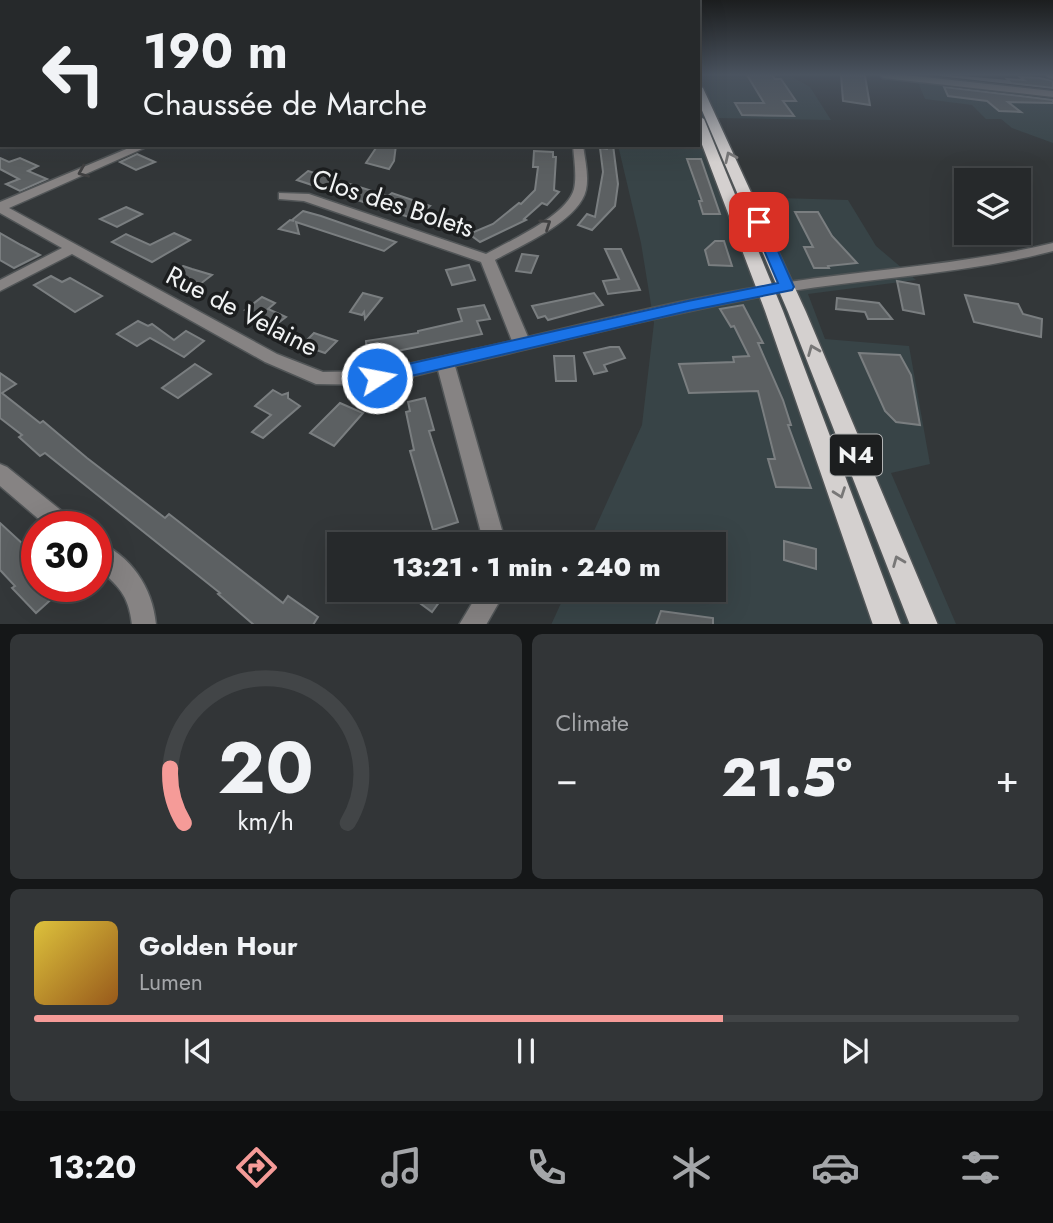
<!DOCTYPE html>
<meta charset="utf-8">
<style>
:root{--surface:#26292b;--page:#323537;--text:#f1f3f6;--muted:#a4a6a9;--line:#424547;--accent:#f59b98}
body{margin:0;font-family:Jost,sans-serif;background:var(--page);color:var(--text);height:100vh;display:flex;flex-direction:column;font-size:26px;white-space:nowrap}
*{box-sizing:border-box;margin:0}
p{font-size:23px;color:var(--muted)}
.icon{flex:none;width:38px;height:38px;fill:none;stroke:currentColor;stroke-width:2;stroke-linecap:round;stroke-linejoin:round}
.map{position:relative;height:624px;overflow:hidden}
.side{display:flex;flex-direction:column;gap:10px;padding:10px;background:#151718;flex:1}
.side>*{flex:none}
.banner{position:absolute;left:0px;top:0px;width:700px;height:147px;box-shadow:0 7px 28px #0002,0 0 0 2px var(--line);background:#26292b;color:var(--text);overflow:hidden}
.controls{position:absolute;left:954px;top:168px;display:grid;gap:14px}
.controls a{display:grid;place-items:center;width:77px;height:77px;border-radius:0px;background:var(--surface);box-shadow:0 7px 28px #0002,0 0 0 2px var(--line);font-size:35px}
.speed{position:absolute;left:21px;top:511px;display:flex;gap:14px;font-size:35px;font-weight:700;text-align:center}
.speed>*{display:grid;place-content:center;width:91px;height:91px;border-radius:50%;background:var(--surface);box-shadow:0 7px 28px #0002,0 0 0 2px var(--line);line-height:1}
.speed .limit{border:10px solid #d22;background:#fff;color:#111}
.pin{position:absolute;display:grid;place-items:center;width:60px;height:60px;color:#fff;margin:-30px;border-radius:14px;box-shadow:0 4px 10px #0006}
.me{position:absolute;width:77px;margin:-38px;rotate:79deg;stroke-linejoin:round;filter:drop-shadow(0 0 5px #0008)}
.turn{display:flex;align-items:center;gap:24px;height:147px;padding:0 28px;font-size:32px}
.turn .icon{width:91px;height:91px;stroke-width:2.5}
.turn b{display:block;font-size:49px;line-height:60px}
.big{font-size:52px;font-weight:800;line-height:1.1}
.side .widget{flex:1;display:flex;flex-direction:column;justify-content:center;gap:10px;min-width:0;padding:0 24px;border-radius:10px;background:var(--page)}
.side .dial{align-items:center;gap:0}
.dial svg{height:182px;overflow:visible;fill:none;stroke:var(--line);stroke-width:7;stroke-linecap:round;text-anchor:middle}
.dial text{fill:var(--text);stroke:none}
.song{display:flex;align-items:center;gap:21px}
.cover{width:84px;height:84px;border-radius:10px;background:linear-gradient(135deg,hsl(50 70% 55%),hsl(30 70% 35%))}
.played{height:7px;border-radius:4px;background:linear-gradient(90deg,var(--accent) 70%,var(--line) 70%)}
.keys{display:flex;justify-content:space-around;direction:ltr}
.heat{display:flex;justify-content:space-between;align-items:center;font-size:38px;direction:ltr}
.side .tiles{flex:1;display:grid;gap:10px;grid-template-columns:1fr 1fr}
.widget:last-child{grid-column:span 2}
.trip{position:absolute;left:327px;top:532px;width:399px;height:70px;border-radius:0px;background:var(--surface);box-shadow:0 7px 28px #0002,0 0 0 2px var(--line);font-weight:800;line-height:70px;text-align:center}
.dock{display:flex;height:112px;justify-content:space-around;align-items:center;background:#0f1011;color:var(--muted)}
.dock .icon{width:49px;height:49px}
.dock .on{color:var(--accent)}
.dock b{font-size:32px;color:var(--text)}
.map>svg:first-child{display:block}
</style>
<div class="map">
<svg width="1053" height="625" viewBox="0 0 1053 625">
<rect width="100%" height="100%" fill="#333739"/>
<g fill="#384447">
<path d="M698,75H789L810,87L831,120L713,118L748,197L848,200L876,246L916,280L808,294L825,339L909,346L930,464L891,473L956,624L551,625L567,590H714V544H588L642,425L654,323L641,243L618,145H698Z"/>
<path d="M917,80L1053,96V143L1012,128L1001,119H986L972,105L925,99Z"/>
</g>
<g fill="#5c6062" stroke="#7a7e80" stroke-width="2">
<path d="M747,75H772L775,79H781L796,101H783L794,116L742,115L735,103H764Z"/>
<path d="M841,75L865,76L870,105L843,101Z"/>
<path d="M939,75L1009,81L1007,79L1024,80L1020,77L1040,78L1053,81V88Z"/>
<path d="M944,87L1053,100V103L1008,102L1021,112L999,111L987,101L948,96Z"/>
<path d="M378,145H396L394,161L389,169L366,163Z"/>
<path d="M608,145H613L618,184L615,206L592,230L578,225L587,214L595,217L603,172L600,148L607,149Z"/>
<path d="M534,151L553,152V157H556L554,190L559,192L547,205L542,203L524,219L526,220L480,242L469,234L493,224L519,203L521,204L535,190L538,167H533Z"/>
<path d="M137,154L155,162L136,170L120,162Z"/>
<path d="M0,158L9,162L20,158L38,166L28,171L47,179L20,191L6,184L19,179L0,169Z"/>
<path d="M687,159H701L720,214H703L699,201H702Z"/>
<path d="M308,171L388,196L392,193L430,206L415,219L297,180Z"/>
<path d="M126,207L142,214L117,227L100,219Z"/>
<path d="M303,211L321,216L396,242L384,251L296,222L299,234L279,229L290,220L294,221L292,220Z"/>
<path d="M795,212H818L832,236L857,263L828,266L829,268H814L804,247H813Z"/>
<path d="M0,233L21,245L40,255L14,268L0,260Z"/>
<path d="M174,233L190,240L152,262L112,242L126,234L150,245Z"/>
<path d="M715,241H724L732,266L709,265L705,250Z"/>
<path d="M605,249H621L640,290L608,294L603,281L619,279Z"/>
<path d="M522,254L538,256L531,273L516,271Z"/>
<path d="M469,265L475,280L452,285L446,270Z"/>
<path d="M183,266L192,269L212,275L195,288L166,279Z"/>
<path d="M51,276L62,282L70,278L102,296L75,312L34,285Z"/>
<path d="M897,281L919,285L924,314L903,310Z"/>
<path d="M363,293L382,298L365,319L364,312L362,315L350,312Z"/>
<path d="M594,293L603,305L548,320L545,316L538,318L532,306Z"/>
<path d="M965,295L1018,304L1023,314L1042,319L1041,337L974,322Z"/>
<path d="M262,297L275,303L268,309L286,317L270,329L249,319L255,315L245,310Z"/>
<path d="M837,298L879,303L892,319H868L865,312L836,309Z"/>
<path d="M484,305L490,319L477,321L482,334L367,357L366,341L418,333V331L462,321L458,309Z"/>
<path d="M743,305L763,343H758L783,400L791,425H788L811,488L776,487L768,459H775L758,391L689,393L679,364L734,362L733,357L749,356L734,326L731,327L720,309Z"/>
<path d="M138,321L148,326L152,324L174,340L186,331L204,341L184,357L150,338L137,346L117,334Z"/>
<path d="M314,333L337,341L325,353L302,345Z"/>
<path d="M610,347H619L625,358L604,365L607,371L594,374L584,353Z"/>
<path d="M859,353L900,355L911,375L920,425L896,422L885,411Z"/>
<path d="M554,356H574L576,381H556Z"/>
<path d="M195,364L211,374L178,398L162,388Z"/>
<path d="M0,373L16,384L2,393L40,423L43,421L87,458L165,518L169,514L283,603L288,596L318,617L313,625H254L218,594L220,593L45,453L40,456L19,437L22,435L0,418Z"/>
<path d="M273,390L282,395L288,393V398L300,406L263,438L252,432L271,415L255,406Z"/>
<path d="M425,398L434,430L429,431L458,522L433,530L410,451L414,450L406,412L410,411L408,402Z"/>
<path d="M340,403L363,413L334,446L310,433Z"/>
<path d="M0,523L37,557V586H66L36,613L12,588L15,586L0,570Z"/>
<path d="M784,541L816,549V569L784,560Z"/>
<path d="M402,590H448L432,612Z"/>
<path d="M661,611L713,618V625H656Z"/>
</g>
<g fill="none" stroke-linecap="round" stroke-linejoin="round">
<g stroke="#515557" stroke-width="3">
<g id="minor">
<path d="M879,75H906L1053,91V97L883,78Z"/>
<path d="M1046,75H1053V79L1047,77Z"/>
<path d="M0,93L2,94V100L0,99Z"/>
<path d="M0,123H2L0,133Z"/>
<path d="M136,145H151L9,208L277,354L323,372L377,371L512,341L481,262L304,201L279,199V193L309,194L486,254C509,241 567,216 574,189C577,175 574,160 573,145H583C585,160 589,176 586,190C579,221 520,246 495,260L528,337C614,317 701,295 789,282C877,269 967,264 1053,243V251C965,274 874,277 785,292C674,312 564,341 455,366L506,544H484L438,370L377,385L316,384L265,362L72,254L0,291V280L62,248L0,213V202Z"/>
<path d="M0,464L7,467L73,520L76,527H48L0,486Z"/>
<path d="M96,541C131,555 153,588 156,625H132C129,595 118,585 96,567Z"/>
<path d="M480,590H506L486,625H459Z"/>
</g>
</g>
<g stroke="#515557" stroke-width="3">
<g id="major">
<path d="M698,85L703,88L806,312L938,625H910L788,312L698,101Z"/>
<path d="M698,116L704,119L783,311L901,625H873L765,311L698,134Z"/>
</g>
</g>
<use href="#minor" fill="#868383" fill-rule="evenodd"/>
<use href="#major" fill="#d4d0cf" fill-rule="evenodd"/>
</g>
<defs><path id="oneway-chevron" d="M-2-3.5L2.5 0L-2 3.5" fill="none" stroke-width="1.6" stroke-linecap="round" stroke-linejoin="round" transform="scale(1.75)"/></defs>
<g stroke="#787777">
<use href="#oneway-chevron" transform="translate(730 157) rotate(-115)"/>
<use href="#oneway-chevron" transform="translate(813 350) rotate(-112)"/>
<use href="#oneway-chevron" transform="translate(840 493) rotate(70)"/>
<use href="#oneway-chevron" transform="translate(898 561) rotate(-112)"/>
</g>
<g stroke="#414142">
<use href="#oneway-chevron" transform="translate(83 172) rotate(157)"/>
<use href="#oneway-chevron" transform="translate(546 224) rotate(-34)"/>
</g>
<linearGradient id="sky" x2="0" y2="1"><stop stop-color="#1c1e1f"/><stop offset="0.46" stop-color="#4a535f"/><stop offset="1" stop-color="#4a535f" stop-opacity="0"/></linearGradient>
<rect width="1053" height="162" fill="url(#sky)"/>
<path fill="#1a73e8" stroke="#114b97" stroke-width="2" d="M759,218L765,222L794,287L792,290L688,311L377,384L371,382L368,378L371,373L377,371L688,301L778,283L752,222Z"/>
<g text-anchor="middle" stroke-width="7" stroke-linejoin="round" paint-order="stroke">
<rect fill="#1c1e1f" stroke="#b1b3b4" stroke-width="2" x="830" y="434.5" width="52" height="41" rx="5"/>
<g font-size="24" font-weight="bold" fill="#f1f3f4">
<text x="856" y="463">N4</text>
</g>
<g font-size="26" fill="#f1f3f4" stroke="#1c1e1f">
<text transform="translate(393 203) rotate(18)" y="9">Clos des Bolets</text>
<text transform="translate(242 311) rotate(27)" y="9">Rue de Velaine</text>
</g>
</g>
</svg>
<div class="controls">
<a><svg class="icon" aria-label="layers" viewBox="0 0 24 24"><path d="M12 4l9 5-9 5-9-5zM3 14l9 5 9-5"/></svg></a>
</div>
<div class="speed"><div class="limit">30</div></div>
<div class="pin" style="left:759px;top:222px;background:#d93025"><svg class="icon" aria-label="arrive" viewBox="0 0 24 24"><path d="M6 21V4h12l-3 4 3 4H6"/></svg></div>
<svg class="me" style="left:377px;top:378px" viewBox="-20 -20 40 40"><circle r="17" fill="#1a73e8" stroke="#fff" stroke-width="3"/><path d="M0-11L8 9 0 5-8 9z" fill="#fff"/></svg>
<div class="trip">13:21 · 1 min · 240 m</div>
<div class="banner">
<div class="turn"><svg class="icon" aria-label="left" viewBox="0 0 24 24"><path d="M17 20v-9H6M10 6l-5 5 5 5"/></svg><div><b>190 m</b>Chaussée de Marche</div></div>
</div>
</div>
<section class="side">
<div class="tiles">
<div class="widget dial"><svg viewBox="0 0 100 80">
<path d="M14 69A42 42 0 1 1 86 69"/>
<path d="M14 69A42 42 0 0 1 8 45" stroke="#f59b98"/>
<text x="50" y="56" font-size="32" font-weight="700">20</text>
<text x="50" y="72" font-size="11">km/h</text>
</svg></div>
<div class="widget"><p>Climate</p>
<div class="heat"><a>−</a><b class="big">21.5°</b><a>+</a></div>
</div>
<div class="widget">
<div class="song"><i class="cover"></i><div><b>Golden Hour</b><p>Lumen</p></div></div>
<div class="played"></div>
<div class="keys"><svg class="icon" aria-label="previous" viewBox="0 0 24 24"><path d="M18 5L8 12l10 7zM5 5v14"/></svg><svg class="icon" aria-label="pause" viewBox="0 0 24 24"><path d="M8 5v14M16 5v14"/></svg><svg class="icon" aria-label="next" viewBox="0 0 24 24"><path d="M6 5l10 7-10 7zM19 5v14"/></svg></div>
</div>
</div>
</section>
<nav class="dock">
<b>13:20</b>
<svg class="icon on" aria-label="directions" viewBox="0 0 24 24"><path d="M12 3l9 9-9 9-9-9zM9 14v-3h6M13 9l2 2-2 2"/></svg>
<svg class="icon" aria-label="music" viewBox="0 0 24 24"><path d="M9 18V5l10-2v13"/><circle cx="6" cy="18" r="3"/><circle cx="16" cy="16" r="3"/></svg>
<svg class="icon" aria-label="phone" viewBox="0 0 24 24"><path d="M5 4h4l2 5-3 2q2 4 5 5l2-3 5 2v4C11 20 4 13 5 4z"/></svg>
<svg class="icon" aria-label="climate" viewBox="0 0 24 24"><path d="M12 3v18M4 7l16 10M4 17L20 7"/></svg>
<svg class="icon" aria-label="car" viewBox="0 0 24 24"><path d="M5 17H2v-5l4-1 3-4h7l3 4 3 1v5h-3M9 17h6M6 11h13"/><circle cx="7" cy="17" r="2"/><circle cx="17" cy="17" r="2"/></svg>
<svg class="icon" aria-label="filters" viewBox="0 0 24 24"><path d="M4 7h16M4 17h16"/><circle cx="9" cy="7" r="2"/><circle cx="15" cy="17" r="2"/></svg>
</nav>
